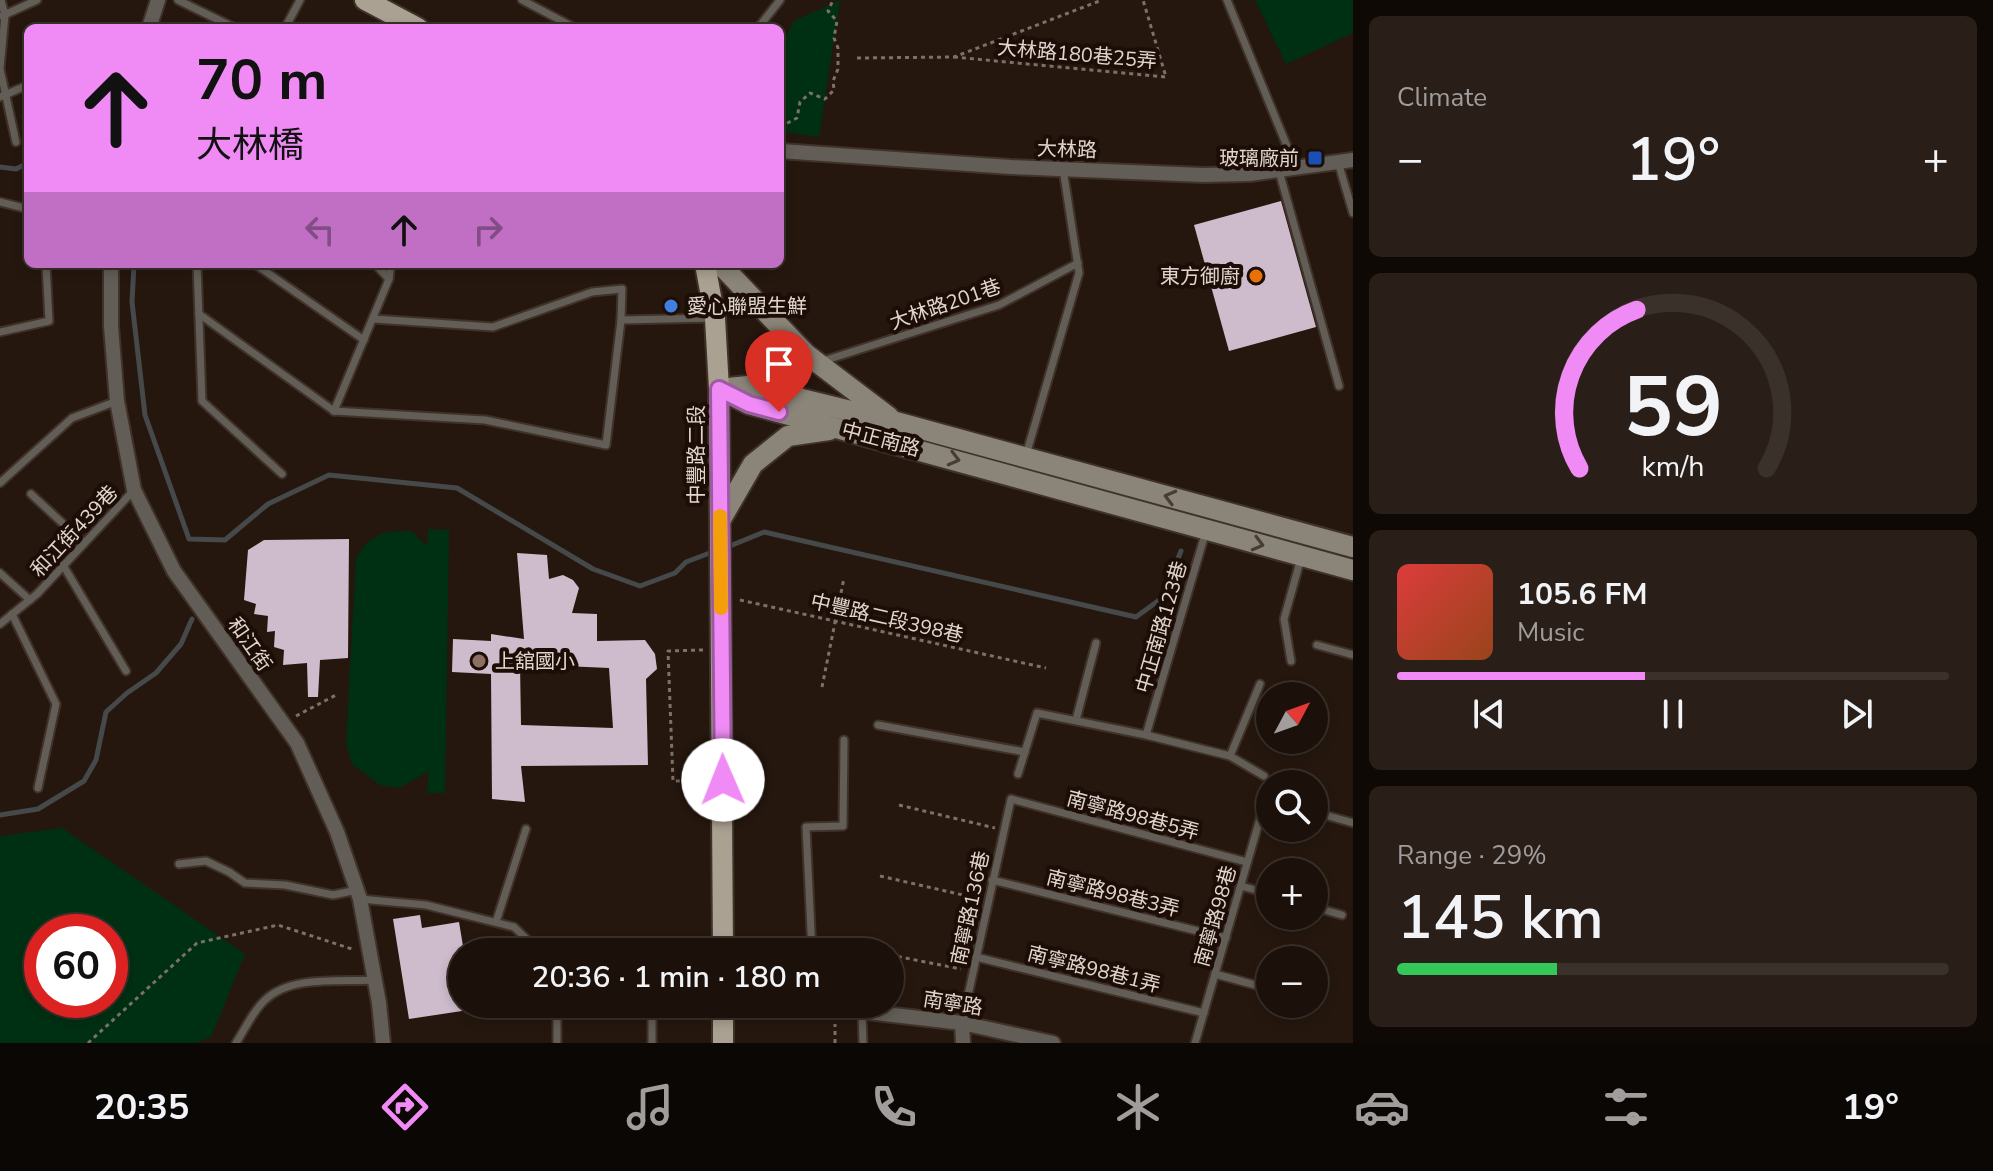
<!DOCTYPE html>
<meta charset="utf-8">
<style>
:root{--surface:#1c110a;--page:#291f18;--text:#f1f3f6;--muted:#a09d9c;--line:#3a312b;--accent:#f08bf6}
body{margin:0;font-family:"Nunito Sans","Noto Sans TC",sans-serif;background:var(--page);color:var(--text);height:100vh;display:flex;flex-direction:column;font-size:30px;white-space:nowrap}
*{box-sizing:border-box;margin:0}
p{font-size:26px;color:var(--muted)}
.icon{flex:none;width:44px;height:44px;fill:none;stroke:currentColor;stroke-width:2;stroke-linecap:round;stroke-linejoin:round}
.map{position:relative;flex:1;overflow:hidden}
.side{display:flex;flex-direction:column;gap:16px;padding:16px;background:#0f0906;width:640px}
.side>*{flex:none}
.guide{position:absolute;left:24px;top:24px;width:760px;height:244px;border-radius:12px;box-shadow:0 4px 12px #0003,0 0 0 2px var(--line);background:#f08bf6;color:#111;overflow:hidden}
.needle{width:52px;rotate:49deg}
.tools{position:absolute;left:1256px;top:682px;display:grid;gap:16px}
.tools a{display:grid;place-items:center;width:72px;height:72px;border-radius:50%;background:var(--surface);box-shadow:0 4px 12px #0003,0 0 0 2px var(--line);font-size:40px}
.speed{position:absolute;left:24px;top:914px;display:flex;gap:16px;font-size:40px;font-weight:700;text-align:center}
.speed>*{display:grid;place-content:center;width:104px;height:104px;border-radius:50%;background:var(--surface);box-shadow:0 4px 12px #0003,0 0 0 2px var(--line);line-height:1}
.speed .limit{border:12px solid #d22;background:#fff;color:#111}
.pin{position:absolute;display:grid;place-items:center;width:68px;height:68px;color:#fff;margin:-82px -34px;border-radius:50% 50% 50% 0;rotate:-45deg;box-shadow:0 0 8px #0007}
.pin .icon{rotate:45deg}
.me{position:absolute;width:88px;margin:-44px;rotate:359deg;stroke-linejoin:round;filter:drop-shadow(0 0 6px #0008)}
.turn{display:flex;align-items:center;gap:28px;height:168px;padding:0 40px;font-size:36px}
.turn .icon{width:104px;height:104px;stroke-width:2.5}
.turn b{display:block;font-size:56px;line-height:68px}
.lanes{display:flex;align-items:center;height:76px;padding:0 40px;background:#0003;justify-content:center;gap:40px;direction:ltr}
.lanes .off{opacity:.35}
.big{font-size:60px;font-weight:600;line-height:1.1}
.side .tile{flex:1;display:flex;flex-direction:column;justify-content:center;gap:12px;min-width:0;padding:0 28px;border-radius:12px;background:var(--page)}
.side .dial{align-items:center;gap:0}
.dial svg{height:208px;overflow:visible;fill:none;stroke:var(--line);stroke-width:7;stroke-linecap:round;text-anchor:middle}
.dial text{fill:var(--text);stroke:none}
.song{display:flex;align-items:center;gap:24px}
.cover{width:96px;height:96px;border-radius:12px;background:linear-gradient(135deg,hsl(0 70% 55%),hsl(20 70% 35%))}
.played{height:8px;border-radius:4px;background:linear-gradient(90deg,var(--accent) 45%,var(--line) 45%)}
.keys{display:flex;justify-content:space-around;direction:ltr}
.heat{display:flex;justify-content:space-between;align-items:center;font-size:44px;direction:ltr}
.charge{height:12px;border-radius:6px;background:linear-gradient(90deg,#34c759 29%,var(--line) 0)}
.trip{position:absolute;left:448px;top:938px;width:456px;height:80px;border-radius:40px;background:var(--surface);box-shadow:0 4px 12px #0003,0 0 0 2px var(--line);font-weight:600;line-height:80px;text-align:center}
.tabs{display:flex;height:128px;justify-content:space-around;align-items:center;background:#0b0704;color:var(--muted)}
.tabs .icon{width:56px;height:56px}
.tabs .selected{color:var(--accent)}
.tabs b{font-size:36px;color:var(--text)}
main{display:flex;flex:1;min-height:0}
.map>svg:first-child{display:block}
</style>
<main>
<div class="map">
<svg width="1353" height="1043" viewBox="0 0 1353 1043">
<rect width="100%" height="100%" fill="#25170e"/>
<g fill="#003013" fill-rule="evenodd">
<path d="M840,0L819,137L780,131V48L794,21Z"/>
<path d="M1255,0H1353V33L1286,64Z"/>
<path d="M428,529L449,530L445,793H427L429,771L399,788L380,785L352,764L346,744L356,557C373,533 382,531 411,531L427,546Z"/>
<path d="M62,828L245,954L211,1037L195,1043H0V836ZM110,932V1000H42V932Z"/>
</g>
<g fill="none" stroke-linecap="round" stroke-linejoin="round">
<g stroke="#454949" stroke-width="5">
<path d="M0,167L16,169L28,163"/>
<path d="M134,264L132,302L145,415L189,539L225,540L268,504L329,475L457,488L593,569L640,586L675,573L686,562L715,551"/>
<path d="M725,548L764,532L1136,617L1162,598L1181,551"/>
<path d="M0,815L38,809L84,781L96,760L106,712L127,693L156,673L181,644L192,619"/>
</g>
</g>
<g fill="#cebccc" fill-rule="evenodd">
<path d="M1281,201L1316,327L1229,351L1194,225Z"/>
<path d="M349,539L348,658L320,660L318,697H308L307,663L283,665L284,650L274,647L275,631L267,632L268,616L254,614L256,604L244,600L248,550L264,540Z"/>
<path d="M517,553L547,555L549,579L563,575L573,580L579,588L572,613L597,614V641L645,640L655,654L657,669L646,679L648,765L521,766L525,802L492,799L491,674L452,672L453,639L491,641V634L524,639ZM520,664L609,668L613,728L521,725Z"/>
<path d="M420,915L422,928L459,922L464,952L462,1011L409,1019L393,919Z"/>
</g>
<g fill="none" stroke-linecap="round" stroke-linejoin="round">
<g stroke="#3f3229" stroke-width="11">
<g id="lane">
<path d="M1,0L5,15L0,69L16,142"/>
<path d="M178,0L235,28"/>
<path d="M522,0L575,28"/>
<path d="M1227,0L1296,168"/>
<path d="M2,16L37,0"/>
<path d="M285,28L300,0"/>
<path d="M758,28L780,0"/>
<path d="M0,97L28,85"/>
<path d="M1338,162L1353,213"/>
<path d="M1279,171L1339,386"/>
<path d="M0,202L28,209"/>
<path d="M197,264L202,401L282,474"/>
<path d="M255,264L364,340"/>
<path d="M375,264L389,279"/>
<path d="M771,264L772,265"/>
<path d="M199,314L334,411"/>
<path d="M374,319L493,327L592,292L622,289L621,320"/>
<path d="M0,332L49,321L46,264"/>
<path d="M823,361L999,305L1078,263"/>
<path d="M334,411L485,420L606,445L621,320L714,318"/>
<path d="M334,411L389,279L391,264"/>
<path d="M1026,455L1079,273L1063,169"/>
<path d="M0,483L72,418L117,401"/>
<path d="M31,494L84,543"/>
<path d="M63,565L126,671"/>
<path d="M0,573L30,600"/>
<path d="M12,614L56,704L38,788"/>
<path d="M0,624L37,594L134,490"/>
<path d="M1317,645L1353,655"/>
<path d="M1291,661L1284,619L1301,558"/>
<path d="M1076,720L1096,643"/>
<path d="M878,725L1025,752"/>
<path d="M1146,735L1206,531"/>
<path d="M1230,756L1260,684"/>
<path d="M1018,774L1037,713L1146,735L1230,756L1264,776"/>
<path d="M1314,812L1353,823"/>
<path d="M179,864L206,861L229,872L245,883L285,885L333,895L357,890"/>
<path d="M992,880L1226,938"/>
<path d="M1241,886L1270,894"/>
<path d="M360,899L426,905L514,927L540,952"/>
<path d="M1314,907L1342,915"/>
<path d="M496,922L526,829"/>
<path d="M812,952L806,827L843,826L844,740"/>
<path d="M976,957L1204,1013"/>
<path d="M1215,974L1270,989"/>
<path d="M1314,1001L1316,1002"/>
<path d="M652,1004V1043"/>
<path d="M509,1009L557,1007"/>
<path d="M862,1012L863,1043"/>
<path d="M962,1023L1011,799L1247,862"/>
<path d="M236,1043C245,1029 253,1011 265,1000C291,975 341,982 375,980"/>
<path d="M557,1043V1006"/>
<path d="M1195,1043L1266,798L1270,799"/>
</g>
</g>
<g stroke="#3f3229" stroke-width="18">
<g id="street">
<path d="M149,28L158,0"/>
<path d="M780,151L1011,167L1203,175L1250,174L1353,160"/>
<path d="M111,264V326L117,401L134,490L174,571L297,743L337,832L360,899L379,1003L383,1043"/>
<path d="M798,1004L962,1023L1053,1043"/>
<path d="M962,1023L963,1043"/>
</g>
</g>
<g stroke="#3f3229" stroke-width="24">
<g id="secondary">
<path d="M720,264L806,354L889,417"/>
<path d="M719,389L749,404L1353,570"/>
<path d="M719,389L748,386L896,422L1353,547"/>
<path d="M720,521L753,464L788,436L829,430"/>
</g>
</g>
<g stroke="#3f3229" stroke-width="24">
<g id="primary">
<path d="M365,0L418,28"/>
<path d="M705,264L715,318L719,389L723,952"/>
<path d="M723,1004V1043"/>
</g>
</g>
<g stroke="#7c7068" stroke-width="3" stroke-dasharray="4 4" stroke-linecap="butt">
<path d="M954,57L1166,77L1143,0"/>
<path d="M857,58L954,57L1102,0"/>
<path d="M780,127L797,118L800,102L810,93L825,99L834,90L833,81L838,69V48L834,38L837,21L828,11L833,0"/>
<path d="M740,600L1046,668"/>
<path d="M703,650L668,651L673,781H704"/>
<path d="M822,687L844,578"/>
<path d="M296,716L338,694"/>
<path d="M899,805L995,828"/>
<path d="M880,876L976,898"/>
<path d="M867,950L877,952"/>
<path d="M890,955L961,969"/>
<path d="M88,1043L197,943L278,925L352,949"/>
<path d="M835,1043V1024"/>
</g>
<use href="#lane" stroke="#625d56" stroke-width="7"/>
<use href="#street" stroke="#625d56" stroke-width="14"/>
<use href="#secondary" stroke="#8b8478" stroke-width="20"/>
<use href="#primary" stroke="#aba192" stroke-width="20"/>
</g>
<defs><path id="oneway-chevron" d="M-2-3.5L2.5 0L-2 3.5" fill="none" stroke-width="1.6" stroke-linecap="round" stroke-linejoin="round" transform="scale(2)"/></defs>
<g stroke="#483d34">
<use href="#oneway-chevron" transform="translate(954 459) rotate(15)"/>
<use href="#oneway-chevron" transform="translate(1170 497) rotate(-165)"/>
<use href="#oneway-chevron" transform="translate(1258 544) rotate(15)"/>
</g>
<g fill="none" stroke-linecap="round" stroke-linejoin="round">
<g stroke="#9c5aa0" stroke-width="20">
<path id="route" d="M723,780L719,389L749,404L779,412"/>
</g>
<use href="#route" stroke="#f08bf6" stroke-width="14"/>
<path stroke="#f59e0b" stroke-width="14" d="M720,516L721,608"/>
</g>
<rect fill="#1a4fb4" stroke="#1c0e06" stroke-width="3" x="1307" y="150" width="16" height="16" rx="4"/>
<circle fill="#e8710a" stroke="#1c0e06" stroke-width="3" cx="1256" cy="276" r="8"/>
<circle fill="#3f7fe0" stroke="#1c0e06" stroke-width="3" cx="671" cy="306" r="8"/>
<circle fill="#8d6e63" stroke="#1c0e06" stroke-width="3" cx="479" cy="661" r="8"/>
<g text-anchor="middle" stroke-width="8" stroke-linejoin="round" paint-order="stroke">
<g font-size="20" fill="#e0d6cf" stroke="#1c0e06">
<text transform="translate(1077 54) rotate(5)" y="7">大林路180巷25弄</text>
<text transform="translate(1067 149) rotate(2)" y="7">大林路</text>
<text transform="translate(945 304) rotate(-19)" y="7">大林路201巷</text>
<text transform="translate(881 439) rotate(15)" y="7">中正南路</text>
<text transform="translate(696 455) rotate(-90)" y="7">中豐路二段</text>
<text transform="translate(74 531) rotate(-47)" y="7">和江街439巷</text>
<text transform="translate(887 618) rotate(13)" y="7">中豐路二段398巷</text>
<text transform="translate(1161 627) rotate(-74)" y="7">中正南路123巷</text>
<text transform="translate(250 644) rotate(55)" y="7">和江街</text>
<text transform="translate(1133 815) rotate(15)" y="7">南寧路98巷5弄</text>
<text transform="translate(1113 893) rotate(14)" y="7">南寧路98巷3弄</text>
<text transform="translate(970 908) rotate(-78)" y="7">南寧路136巷</text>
<text transform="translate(1215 916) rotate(-74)" y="7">南寧路98巷</text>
<text transform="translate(1094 969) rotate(14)" y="7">南寧路98巷1弄</text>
<text transform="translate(953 1003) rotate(9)" y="7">南寧路</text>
</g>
<g font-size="20" fill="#e0d6cf" stroke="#1c0e06" text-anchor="end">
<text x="1299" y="165">玻璃廠前</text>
<text x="1240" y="283">東方御廚</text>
<text x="687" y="313" text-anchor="start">愛心聯盟生鮮</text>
<text x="495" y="668" text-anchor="start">上舘國小</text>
</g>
</g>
</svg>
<div class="tools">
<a><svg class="needle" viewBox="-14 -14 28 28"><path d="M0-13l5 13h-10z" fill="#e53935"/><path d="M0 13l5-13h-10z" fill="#a09d9c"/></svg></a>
<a><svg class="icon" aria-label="search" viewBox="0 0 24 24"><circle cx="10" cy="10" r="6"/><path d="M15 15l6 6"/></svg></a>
<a>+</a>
<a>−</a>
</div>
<div class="speed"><div class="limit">60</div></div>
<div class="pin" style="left:779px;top:412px;background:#d93025"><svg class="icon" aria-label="arrive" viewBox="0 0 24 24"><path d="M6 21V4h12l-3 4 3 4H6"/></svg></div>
<svg class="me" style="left:723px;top:780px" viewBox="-20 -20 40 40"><circle r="19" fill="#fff"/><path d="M0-13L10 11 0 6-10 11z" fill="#f08bf6"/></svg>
<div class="trip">20:36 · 1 min · 180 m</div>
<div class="guide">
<div class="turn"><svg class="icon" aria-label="ahead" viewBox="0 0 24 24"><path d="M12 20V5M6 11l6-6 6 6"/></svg><div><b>70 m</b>大林橋</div></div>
<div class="lanes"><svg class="icon off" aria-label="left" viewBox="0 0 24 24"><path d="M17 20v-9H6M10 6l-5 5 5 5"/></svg><svg class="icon" aria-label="ahead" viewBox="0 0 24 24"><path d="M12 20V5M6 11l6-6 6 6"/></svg><svg class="icon off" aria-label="right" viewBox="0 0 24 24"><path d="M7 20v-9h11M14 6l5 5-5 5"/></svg></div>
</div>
</div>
<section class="side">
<div class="tile"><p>Climate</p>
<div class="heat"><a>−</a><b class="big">19°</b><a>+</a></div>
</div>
<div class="tile dial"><svg viewBox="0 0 100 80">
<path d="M14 69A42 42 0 1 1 86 69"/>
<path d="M14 69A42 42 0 0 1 36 8" stroke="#f08bf6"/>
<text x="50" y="56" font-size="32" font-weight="700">59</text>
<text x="50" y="72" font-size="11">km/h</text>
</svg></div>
<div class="tile">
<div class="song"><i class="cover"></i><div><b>105.6 FM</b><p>Music</p></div></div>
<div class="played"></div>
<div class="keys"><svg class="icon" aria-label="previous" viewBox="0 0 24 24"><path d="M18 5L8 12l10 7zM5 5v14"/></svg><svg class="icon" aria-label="pause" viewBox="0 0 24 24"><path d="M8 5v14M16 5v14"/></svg><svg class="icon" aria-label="next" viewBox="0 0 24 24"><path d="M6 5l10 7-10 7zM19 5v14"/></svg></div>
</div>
<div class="tile"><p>Range · 29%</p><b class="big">145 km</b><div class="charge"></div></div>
</section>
</main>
<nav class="tabs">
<b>20:35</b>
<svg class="icon selected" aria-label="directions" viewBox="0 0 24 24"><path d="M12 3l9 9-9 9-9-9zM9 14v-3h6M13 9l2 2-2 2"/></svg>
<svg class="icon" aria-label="music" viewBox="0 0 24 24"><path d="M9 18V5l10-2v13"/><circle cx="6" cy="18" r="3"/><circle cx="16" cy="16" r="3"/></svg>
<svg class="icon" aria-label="phone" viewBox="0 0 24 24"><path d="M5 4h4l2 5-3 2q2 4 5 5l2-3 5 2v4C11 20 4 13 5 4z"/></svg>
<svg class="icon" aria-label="climate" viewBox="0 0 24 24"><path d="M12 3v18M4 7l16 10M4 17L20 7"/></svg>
<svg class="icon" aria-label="car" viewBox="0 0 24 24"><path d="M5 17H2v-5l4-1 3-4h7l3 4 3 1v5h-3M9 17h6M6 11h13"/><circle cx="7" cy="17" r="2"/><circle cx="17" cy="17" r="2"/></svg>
<svg class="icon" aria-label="filters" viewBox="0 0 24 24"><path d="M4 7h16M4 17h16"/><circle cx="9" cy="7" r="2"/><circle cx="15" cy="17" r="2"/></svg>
<b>19°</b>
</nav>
